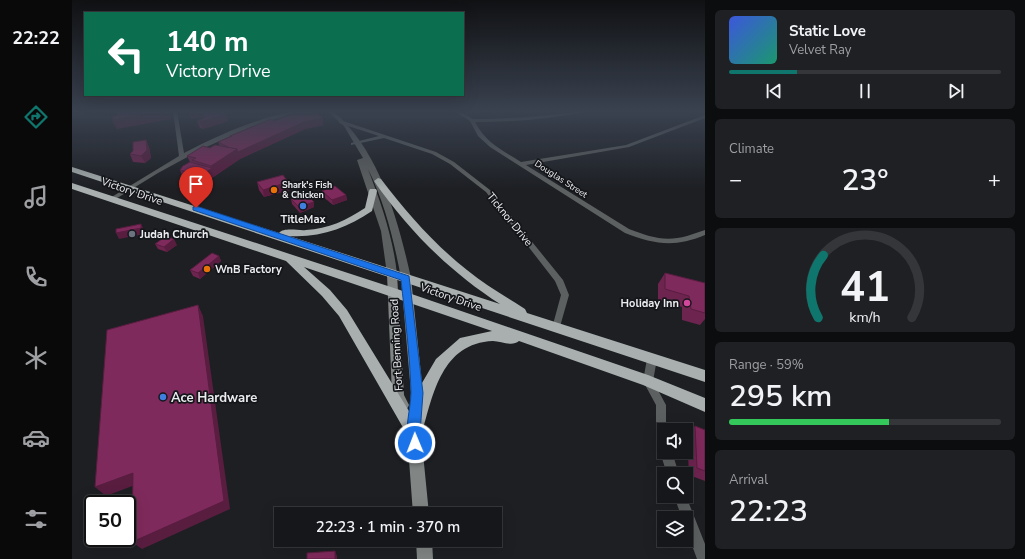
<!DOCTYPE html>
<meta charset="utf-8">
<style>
:root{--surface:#16171a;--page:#1f2023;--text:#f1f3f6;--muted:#9e9fa2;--line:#353639;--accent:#0f766e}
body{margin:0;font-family:"Nunito Sans",sans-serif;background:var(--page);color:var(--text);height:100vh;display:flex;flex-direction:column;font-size:15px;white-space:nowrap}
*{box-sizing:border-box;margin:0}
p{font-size:13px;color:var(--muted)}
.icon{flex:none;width:22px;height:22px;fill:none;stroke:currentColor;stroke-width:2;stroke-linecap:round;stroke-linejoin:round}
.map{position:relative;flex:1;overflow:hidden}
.side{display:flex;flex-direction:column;gap:10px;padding:10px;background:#0c0d0e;width:320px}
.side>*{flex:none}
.top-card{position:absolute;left:12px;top:12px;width:380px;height:84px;border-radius:0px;box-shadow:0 4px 16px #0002,0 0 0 1px var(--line);background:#0b6e4f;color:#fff;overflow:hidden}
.tools{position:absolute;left:585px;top:423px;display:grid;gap:8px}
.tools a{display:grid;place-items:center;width:36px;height:36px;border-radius:0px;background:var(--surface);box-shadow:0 4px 16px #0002,0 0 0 1px var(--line);font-size:20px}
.speed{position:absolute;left:12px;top:495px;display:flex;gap:8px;font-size:20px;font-weight:700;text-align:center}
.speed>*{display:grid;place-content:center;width:52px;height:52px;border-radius:50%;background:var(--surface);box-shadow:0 4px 16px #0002,0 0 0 1px var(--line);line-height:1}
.speed .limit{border:2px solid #111;border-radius:6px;background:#fff;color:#111}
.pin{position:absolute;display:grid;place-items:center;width:34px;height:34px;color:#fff;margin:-41px -17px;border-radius:50% 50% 50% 0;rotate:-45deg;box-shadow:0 0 4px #0007}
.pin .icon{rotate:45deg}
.me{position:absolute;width:44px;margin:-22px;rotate:359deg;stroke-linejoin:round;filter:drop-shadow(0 0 3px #0008)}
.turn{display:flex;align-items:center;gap:14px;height:84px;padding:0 16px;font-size:18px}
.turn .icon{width:52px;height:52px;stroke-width:2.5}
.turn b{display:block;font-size:28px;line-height:34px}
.big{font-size:30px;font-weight:600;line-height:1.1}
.side .tile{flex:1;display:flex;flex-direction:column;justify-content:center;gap:6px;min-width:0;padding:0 14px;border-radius:6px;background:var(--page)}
.side .dial{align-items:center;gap:0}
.dial svg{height:104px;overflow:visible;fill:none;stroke:var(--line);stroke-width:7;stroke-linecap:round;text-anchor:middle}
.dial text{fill:var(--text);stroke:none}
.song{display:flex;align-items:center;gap:12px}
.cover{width:48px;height:48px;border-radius:6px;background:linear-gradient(135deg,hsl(230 70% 55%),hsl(160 70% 35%))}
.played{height:4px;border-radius:2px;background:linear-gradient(90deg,var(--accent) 25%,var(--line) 25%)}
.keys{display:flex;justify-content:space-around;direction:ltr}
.heat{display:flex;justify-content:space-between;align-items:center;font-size:22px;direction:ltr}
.charge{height:6px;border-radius:3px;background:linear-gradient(90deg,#34c759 59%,var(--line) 0)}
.trip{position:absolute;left:202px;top:507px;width:228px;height:40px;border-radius:0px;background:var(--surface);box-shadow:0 4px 16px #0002,0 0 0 1px var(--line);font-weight:600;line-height:40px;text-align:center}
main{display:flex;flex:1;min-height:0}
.tabs{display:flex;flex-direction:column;width:72px;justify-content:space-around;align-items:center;background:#09090a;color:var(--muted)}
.tabs .icon{width:28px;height:28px}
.tabs .active{color:var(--accent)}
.tabs b{font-size:18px;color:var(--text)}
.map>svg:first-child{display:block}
</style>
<main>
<nav class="tabs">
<b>22:22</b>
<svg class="icon active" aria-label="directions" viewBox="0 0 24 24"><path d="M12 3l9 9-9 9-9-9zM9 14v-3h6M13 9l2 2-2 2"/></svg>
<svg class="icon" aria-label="music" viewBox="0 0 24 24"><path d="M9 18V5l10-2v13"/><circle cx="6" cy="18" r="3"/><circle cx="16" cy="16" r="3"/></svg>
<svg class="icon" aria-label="phone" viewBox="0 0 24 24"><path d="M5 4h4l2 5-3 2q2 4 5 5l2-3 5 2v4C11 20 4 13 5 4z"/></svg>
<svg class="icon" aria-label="climate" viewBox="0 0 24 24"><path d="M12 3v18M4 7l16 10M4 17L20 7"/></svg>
<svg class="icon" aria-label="car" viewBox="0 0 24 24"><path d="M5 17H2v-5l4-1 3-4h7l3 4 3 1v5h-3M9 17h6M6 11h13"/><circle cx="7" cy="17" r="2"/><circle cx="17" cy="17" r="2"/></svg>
<svg class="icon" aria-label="filters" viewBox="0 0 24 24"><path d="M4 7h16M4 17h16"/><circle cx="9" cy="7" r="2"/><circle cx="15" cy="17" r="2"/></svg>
</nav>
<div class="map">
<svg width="633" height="559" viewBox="0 0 633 559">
<rect width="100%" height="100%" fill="#1d1f23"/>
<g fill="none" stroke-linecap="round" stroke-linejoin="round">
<g fill="#5d6060" fill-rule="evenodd">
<path d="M101,111H105L112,153C143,137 174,123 208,114C215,113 222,110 229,111L179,127L132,148L86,173L42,200H38V198L107,156Z"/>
<path d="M382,111H387L401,119H415L457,117L516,111L514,112C477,119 441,122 403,122C415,144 429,149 449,162L554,145L633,115V118L557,147L454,165L557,229C578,237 593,242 615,236C621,234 627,232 633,230V235C602,248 582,244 553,233L418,147L406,136L398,121Z"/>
<path d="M267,121H271L364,152L382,162L418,190L491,280L497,295L487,330L484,331L481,330L480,328L489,295L483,281L414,192L378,164L360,154L312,138L279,145V143L307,136L267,123Z"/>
<path d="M580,355L583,356L585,359L581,381L594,405V430H592V452H600L607,474H595L588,452L590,448L588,447L584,431V405L571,381L575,359L577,356Z"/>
<path d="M602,496H614L633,544V559H625L614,529V518H610Z"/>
</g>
<path fill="#5d6060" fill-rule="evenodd" d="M255,111H261C308,151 326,220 339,278L338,280H330L329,278C322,241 313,203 296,169C309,203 321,237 325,274L320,277L315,274L309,231L285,160L291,158L272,126Z"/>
<g fill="#818584" fill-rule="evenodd">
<path d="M320,271L325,274L332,395L337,405L335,409L330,411L325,409L320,395L315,274Z"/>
<path d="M334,275L339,278L351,393L349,433L357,514H341L335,433L339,393L329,278Z"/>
<path d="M344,540H360L361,559H345Z"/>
</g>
<g fill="#a8afae" fill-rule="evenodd">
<path d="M0,167L207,233C212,227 227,231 234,230C256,229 275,220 293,208L297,191L298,189H304L305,191L300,211C275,228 248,238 217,236L428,304C378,272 336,230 302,181L306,178L309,179C334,212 362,244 395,270C413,285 433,296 453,309L455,313L633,370V382L0,172Z"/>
<path d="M0,183L325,289L576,375L633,398V412L571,385L447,341C440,347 429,341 421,341C370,343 361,394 350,433L347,438L342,440L337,438L267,316L250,296L214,261L0,189ZM232,267L420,331L388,338L364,359L350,383L340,416L275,310L258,290Z"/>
</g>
</g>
<g fill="#6d244f">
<path d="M117,111H147L154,114L156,121L131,129L128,128L125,121L131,118V117L119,119Z"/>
<path d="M222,111L251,125L233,129L168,159L131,184L128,183L123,186L124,188L116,193L110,191L107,183L114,179L111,178L108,170L118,162L115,156L148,146L146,142L159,137L158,136L210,118L223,113Z"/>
<path d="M74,140L77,147L79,158L73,163L61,162L58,154Z"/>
<path d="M185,182H216L218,190L192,197L187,190Z"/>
<path d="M250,191L274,195L275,200L261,205L250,196Z"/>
<path d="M220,196L242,207L228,213L220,204L219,199L221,198Z"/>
<path d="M83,244L105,245L95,252L86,249Z"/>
<path d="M147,256L149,261L128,279L121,276L118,270Z"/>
<path d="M593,273L633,283V319L628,325L610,320V307L586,300V284Z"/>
<path d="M623,426L633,430V481L617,475L615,434Z"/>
</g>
<g fill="#591d40">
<path d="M93,111H98L99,119L45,129L40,120Z"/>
<path d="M125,111H147L148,114L130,115L131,117L119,119L117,112Z"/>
<path d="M154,114L156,121L131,129L128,122Z"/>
<path d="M251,118V125L233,129L168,159L131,184L128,176L140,168L139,166L165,149L232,122Z"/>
<path d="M74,140L77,147L79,158L73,163L69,156Z"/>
<path d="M126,175L128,183L123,186L124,188L116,193L113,185L119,179Z"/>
<path d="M216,182L218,190L192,197L191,190Z"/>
<path d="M274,195L275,200L261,205L260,200Z"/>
<path d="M242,202V207L228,213L227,207Z"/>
<path d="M69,224L72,230V234L47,239L44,233Z"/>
<path d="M102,239L105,245L95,252L92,247Z"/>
<path d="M147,256L149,261L128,279L126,273Z"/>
<path d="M126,305L131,316L158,509L70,549L60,542Z"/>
<path d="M61,473L71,482L34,496L23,487Z"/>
<path d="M263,551L265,556V559H263Z"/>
</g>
<g fill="#7f2a5c" stroke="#591d40">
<path d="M45,111H93L40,120L41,116L45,115Z"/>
<path d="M117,111H125L117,112Z"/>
<path d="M142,111H146L154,114L128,122L125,121L135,117L130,115Z"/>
<path d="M222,111H243L251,118L232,122L166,152L165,149L158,148L146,142L160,136H158L199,119L202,121L210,118L224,112Z"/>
<path d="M74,140L75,150L69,156L58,154L61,151V142Z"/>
<path d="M143,145L165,149L139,166L120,160L124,158L115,156L131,146L138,148Z"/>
<path d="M118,162L140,168L128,176L126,175L119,179L121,180L113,185L107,183L121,174L108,170L111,166Z"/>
<path d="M211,175L216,182L191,190L185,182Z"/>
<path d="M263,186L274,195L260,200L250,191Z"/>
<path d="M226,194L228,196L234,194L242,202L227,207L219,199L222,198L220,196Z"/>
<path d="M69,224V228L44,233V229Z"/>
<path d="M94,236L102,239L92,247L83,244Z"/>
<path d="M140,253L147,256L126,273L118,270Z"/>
<path d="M593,273L633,283V313L619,309L617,296L593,289Z"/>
<path d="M126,305L152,501L60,542L61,473L23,487L35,330Z"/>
<path d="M623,426L633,430V471L625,468Z"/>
<path d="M263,551V559H235V553Z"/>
</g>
<linearGradient id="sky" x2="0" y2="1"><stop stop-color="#101113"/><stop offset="0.59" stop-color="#3a4250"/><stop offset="1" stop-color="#3a4250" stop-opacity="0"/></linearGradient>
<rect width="633" height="189" fill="url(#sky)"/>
<path fill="#1a73e8" stroke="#114b97" d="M124,206L337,276L351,393L348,433L349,443L347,447L343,449L338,447C331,430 339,410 339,392C338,355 333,317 329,280L121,210V207Z"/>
<g fill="#e8710a" stroke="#14161a" stroke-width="1.5">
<circle cx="202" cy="190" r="4"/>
<circle cx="135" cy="269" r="4"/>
</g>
<g fill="#3f7fe0" stroke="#14161a" stroke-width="1.5">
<circle cx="231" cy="206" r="4"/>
<circle cx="91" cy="397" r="4"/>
</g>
<circle fill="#6b7280" stroke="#14161a" stroke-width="1.5" cx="60" cy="234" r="4"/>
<circle fill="#d1479c" stroke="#14161a" stroke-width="1.5" cx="615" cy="303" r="4"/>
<g text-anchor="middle" stroke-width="3.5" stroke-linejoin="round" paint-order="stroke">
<g font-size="9" fill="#ebecef" stroke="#14161a">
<text transform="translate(489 179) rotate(33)" y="3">Douglas Street</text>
</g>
<g font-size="9" font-weight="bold" fill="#ebecef" stroke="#14161a" text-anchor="start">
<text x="210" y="188">Shark's Fish<tspan x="210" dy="10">&amp; Chicken</tspan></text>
</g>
<g font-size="11" fill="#ebecef" stroke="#14161a">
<text transform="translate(60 191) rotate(19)" y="4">Victory Drive</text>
<text transform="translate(438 219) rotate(51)" y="4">Ticknor Drive</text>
<text transform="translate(379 297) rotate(19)" y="4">Victory Drive</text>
<text transform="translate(324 345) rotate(-93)" y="4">Fort Benning Road</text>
</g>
<g font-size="11" font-weight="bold" fill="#ebecef" stroke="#14161a" text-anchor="start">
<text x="231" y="223" text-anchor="middle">TitleMax</text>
<text x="68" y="238">Judah Church</text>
<text x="143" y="273">WnB Factory</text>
<text x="607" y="307" text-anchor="end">Holiday Inn</text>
</g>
<g font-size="13" font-weight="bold" fill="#ebecef" stroke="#14161a" text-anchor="start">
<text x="99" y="402">Ace Hardware</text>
</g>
</g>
</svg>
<div class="tools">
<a><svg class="icon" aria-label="sound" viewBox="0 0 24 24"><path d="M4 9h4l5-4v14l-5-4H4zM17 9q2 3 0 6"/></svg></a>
<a><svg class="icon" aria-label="search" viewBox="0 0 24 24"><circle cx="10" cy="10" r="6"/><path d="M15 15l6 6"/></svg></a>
<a><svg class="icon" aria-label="layers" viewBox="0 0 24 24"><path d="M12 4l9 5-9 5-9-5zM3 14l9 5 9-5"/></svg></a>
</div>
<div class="speed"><div class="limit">50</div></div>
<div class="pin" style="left:124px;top:208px;background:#d93025"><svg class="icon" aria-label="arrive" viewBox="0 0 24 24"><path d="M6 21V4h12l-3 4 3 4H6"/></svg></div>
<svg class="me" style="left:343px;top:443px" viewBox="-20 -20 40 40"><circle r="17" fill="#1a73e8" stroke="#fff" stroke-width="3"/><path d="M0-11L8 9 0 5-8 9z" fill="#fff"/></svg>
<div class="trip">22:23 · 1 min · 370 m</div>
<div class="top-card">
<div class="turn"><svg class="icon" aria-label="left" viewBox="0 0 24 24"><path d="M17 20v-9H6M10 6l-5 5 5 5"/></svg><div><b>140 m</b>Victory Drive</div></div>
</div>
</div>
<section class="side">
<div class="tile">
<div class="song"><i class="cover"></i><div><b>Static Love</b><p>Velvet Ray</p></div></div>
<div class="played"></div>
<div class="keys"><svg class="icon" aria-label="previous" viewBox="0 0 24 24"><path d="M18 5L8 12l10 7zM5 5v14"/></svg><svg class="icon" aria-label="pause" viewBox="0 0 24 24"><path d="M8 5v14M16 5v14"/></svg><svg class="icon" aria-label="next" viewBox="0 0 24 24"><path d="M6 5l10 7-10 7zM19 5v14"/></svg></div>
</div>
<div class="tile"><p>Climate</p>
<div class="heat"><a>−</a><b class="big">23°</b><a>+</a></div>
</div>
<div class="tile dial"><svg viewBox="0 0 100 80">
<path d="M14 69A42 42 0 1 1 86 69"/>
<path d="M14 69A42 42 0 0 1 18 21" stroke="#0f766e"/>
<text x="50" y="56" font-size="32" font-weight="700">41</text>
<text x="50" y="72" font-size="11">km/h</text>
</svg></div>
<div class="tile"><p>Range · 59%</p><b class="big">295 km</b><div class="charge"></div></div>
<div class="tile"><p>Arrival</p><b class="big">22:23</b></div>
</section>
</main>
